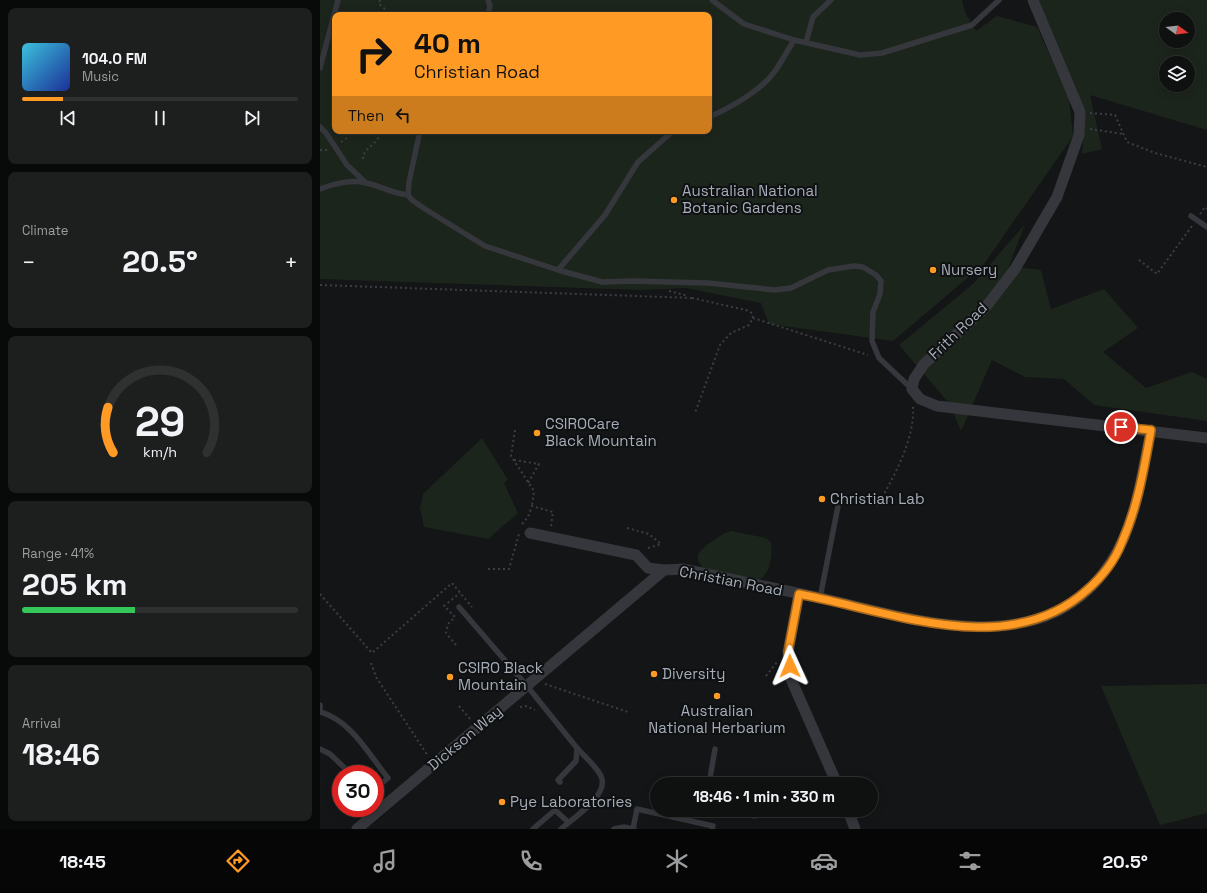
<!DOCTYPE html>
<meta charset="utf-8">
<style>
:root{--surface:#0f1010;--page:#1d1e1e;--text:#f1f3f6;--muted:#9b9d9f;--line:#2f3030;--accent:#ff9b24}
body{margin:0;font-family:"Space Grotesk",sans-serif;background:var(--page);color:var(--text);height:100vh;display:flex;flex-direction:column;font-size:15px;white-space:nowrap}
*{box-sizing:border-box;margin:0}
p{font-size:13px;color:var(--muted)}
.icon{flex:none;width:22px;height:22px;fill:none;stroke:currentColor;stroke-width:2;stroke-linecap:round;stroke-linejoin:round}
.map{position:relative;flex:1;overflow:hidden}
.side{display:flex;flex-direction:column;gap:8px;padding:8px;background:#080909;width:320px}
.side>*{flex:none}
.hud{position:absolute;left:12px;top:12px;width:380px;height:122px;border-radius:8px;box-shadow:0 2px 10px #0003,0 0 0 1px var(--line);background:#ff9b24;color:#111;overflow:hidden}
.needle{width:26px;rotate:104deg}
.tools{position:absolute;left:839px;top:12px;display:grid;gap:8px}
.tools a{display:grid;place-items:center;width:36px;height:36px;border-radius:50%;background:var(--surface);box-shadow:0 2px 10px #0003,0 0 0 1px var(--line);font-size:20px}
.speed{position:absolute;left:12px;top:765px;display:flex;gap:8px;font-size:20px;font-weight:700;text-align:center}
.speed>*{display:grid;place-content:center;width:52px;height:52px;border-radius:50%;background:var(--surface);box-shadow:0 2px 10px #0003,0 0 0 1px var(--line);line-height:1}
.speed .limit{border:6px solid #d22;background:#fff;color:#111}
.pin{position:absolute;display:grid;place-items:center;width:34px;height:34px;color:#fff;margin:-17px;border:2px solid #fff;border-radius:50%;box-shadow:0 1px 4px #0007}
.me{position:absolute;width:44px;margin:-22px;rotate:359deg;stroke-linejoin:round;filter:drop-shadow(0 0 3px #0008)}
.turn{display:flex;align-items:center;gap:14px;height:84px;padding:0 16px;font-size:18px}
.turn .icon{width:52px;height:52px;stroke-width:2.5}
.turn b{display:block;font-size:28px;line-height:34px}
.then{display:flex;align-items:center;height:38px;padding:0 16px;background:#0003;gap:8px;font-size:15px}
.big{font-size:30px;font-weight:700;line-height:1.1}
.side .tile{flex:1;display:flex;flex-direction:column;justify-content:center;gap:6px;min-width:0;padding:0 14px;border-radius:8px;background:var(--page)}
.side .dial{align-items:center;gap:0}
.dial svg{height:104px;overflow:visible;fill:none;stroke:var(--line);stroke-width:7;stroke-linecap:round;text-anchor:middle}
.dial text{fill:var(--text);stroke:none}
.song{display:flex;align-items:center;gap:12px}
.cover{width:48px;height:48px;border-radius:6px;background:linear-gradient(135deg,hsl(190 70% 55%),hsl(230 70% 35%))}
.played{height:4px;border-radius:2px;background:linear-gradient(90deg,var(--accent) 15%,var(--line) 15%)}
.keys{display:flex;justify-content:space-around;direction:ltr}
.heat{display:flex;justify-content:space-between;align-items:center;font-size:22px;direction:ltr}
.charge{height:6px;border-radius:3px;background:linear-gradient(90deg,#34c759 41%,var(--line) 0)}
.trip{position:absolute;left:330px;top:777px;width:228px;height:40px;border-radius:20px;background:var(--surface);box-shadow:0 2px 10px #0003,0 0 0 1px var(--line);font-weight:700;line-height:40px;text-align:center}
.dock{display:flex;height:64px;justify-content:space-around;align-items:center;background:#060606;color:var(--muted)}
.dock .icon{width:28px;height:28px}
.dock .on{color:var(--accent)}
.dock b{font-size:18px;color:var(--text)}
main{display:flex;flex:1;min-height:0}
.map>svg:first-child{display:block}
</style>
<main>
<section class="side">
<div class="tile">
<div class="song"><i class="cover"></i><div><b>104.0 FM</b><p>Music</p></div></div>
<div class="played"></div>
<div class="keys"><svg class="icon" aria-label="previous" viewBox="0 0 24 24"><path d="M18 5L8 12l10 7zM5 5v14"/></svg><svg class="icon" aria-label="pause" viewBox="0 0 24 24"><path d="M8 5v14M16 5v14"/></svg><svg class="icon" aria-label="next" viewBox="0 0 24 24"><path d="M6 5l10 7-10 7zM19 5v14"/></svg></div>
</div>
<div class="tile"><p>Climate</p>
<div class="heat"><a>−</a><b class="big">20.5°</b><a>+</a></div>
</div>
<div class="tile dial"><svg viewBox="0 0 100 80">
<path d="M14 69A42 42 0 1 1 86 69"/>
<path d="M14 69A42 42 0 0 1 10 34" stroke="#ff9b24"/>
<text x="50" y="56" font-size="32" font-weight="700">29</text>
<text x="50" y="72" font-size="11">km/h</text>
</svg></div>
<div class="tile"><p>Range · 41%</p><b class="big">205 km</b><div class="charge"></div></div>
<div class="tile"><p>Arrival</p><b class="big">18:46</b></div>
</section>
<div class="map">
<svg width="887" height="829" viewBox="0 0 887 829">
<rect width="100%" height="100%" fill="#141516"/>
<g fill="#1c251c" fill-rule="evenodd">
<path d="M0,0H642L645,12L656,31L677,16L717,27L749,99L753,136L664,264L573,341L449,324L441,303L366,288L322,290L0,279ZM15,15H389V131H15Z"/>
<path d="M719,0H887V130L770,95L782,149L762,154L765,116L755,86ZM846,19H868V41H846ZM846,63H868V85H846Z"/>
<path d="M705,224L689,266L721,270L731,309L784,289L818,328L783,352L826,388L872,372L887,379V421L774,405L744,379L705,377L672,360L641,431L629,403L579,345L653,284Z"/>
<path d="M162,438L188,480L184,483L198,513L168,539L104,527L100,508L103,494Z"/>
<path d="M411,531L446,538L451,542C453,554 450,575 439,580L384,569C380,565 377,561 378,555C380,548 403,533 411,531Z"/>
<path d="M887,684V813L840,825L781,686Z"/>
</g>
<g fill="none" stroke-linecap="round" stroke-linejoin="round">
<g stroke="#3b3e43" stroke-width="2" stroke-dasharray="2 3" stroke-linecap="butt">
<path d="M60,0L59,4L67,11L68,15"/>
<path d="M770,113L795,115L807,142L835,153L887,167"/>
<path d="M770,129L804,134"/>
<path d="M21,142L27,138L28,131"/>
<path d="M0,150H7"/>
<path d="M43,159C43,149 53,147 58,138L56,131"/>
<path d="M880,214L885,207L887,209"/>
<path d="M819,260L837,274L872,226"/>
<path d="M0,285L373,298"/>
<path d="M349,291L368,296"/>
<path d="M372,298L426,310L432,313L433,318L429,325L411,333L400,345L375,413"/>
<path d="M433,318L548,355"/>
<path d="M195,430L191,456L214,491L212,506"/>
<path d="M194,460L219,464L208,483"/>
<path d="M557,506C573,479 595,439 593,407"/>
<path d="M202,524L208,517L212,506L233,512L231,526"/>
<path d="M307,528L329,534L341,544L325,549"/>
<path d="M168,569H189L199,534"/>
<path d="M0,594L52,653L132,583L152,607"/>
<path d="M136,645L126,633L128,624L135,617L124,606L140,593"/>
<path d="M51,663L56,677L108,756"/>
<path d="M446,676L458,661"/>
<path d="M225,684L308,712"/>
<path d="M139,706L150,719"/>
<path d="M200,707L206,706L215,710"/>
</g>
<g stroke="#35373c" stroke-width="5.5">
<path d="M168,0L170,6L168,15"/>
<path d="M392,0L424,24L474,40L540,55L562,53L652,25L679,0"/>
<path d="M486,42L493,17L511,0"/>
<path d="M0,68L18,0"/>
<path d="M389,117C410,108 442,90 455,71C462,61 468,50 474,40"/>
<path d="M0,127L6,133L27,165L45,182"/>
<path d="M0,189C12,184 33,179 46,183C61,186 73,194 88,195L92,200L105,209L165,246L238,270L282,282L313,281L388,283L455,290L471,288L508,270L534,266L543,267L556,275L561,281L560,294L553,312L552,341L559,358L592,389"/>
<path d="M88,195L89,182L100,131"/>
<path d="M871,216L887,227"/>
<path d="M238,270L285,215L318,162L353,131"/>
<path d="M500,598L519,501"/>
<path d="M139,607L207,686L257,748L256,761L238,780L240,782"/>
<path d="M0,705V712"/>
<path d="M0,712C31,720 49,755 68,778L55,789"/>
<path d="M0,749L10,754L31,774"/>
<path d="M389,784L395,749"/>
<path d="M505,784L515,779"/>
<path d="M404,810L435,816L447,810"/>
<path d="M213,829L235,810L248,822"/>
<path d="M241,829C253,818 290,795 281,776C276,766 264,756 257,748"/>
<path d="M294,829L304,827L314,829"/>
<path d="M313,829L317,809L393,826L392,829"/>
</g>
<g stroke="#35373c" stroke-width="11">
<path d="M713,0L760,112L759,135L737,197L695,269L665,308L604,364L594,379L592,389L600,399L617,406L887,438"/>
<path d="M210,533L316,555L328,568L344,570L363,569C411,579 458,589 505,599C598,621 727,663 791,562C816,523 822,475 831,430"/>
<path d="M479,594L468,652L471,679L517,784"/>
<path d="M528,810L535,829"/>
<path d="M37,829L344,570"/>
</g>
</g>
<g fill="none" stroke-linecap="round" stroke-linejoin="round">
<g stroke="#a66517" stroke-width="10">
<path id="route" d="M470,666L468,652L479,594C570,611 688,661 767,590C782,577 795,560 802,542C818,506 824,468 831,430L801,427"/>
</g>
<use href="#route" stroke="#ff9b24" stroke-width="7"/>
</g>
<g fill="#ff9b24" stroke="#0f1011" stroke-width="1.5">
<circle cx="354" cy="200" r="4"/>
<circle cx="613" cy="270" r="4"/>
<circle cx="217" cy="433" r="4"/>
<circle cx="502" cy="499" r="4"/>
<circle cx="334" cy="674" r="4"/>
<circle cx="130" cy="677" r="4"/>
<circle cx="397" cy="696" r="4"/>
<circle cx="182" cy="802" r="4"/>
</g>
<g text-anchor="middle" stroke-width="4" stroke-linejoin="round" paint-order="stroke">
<g font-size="15" fill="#a5adb8" stroke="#0f1011" text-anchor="start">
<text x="362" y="196">Australian National<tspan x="362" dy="17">Botanic Gardens</tspan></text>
<text x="621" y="275">Nursery</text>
<text x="225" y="429">CSIROCare<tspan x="225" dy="17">Black Mountain</tspan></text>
<text x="510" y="504">Christian Lab</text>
<text x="138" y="673">CSIRO Black<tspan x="138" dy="17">Mountain</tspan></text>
<text x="342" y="679">Diversity</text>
<text x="397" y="716" text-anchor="middle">Australian<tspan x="397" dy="17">National Herbarium</tspan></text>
<text x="190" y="807">Pye Laboratories</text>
</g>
<g font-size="15" fill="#a5adb8" stroke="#0f1011">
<text transform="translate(638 331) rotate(-44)" y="5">Frith Road</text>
<text transform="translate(411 581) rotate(11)" y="5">Christian Road</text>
<text transform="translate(145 738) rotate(-40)" y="5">Dickson Way</text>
</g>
</g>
</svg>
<div class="tools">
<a><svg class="needle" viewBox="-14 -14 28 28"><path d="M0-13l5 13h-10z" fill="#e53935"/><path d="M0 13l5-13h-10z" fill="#9b9d9f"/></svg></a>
<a><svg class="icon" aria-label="layers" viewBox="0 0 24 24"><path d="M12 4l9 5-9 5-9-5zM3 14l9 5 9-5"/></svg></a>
</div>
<div class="speed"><div class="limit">30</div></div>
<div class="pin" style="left:801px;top:427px;background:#d93025"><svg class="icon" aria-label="arrive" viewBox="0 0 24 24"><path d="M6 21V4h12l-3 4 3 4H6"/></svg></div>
<svg class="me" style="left:470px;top:666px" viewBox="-20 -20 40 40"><path d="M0-17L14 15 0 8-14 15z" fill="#ff9b24" stroke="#fff" stroke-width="4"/></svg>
<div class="trip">18:46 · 1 min · 330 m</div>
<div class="hud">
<div class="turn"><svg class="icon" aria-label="right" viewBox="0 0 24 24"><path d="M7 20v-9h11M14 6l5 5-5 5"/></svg><div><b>40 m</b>Christian Road</div></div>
<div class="then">Then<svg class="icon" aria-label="left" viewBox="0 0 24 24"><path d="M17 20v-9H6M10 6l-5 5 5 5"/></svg></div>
</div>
</div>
</main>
<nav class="dock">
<b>18:45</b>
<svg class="icon on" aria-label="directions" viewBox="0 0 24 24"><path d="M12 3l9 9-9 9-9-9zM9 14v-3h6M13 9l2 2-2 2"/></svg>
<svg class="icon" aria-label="music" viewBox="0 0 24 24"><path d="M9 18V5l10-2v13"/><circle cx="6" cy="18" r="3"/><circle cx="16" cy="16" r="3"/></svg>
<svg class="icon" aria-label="phone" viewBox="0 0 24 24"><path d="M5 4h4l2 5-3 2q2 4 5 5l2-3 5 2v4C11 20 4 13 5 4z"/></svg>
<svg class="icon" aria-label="climate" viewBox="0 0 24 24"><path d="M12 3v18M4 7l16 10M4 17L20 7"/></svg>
<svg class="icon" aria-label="car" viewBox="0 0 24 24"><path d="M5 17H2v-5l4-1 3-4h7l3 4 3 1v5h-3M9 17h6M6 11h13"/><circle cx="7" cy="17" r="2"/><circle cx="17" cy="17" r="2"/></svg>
<svg class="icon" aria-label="filters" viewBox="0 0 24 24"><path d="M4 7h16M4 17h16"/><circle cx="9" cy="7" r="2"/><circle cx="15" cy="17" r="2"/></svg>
<b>20.5°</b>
</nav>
